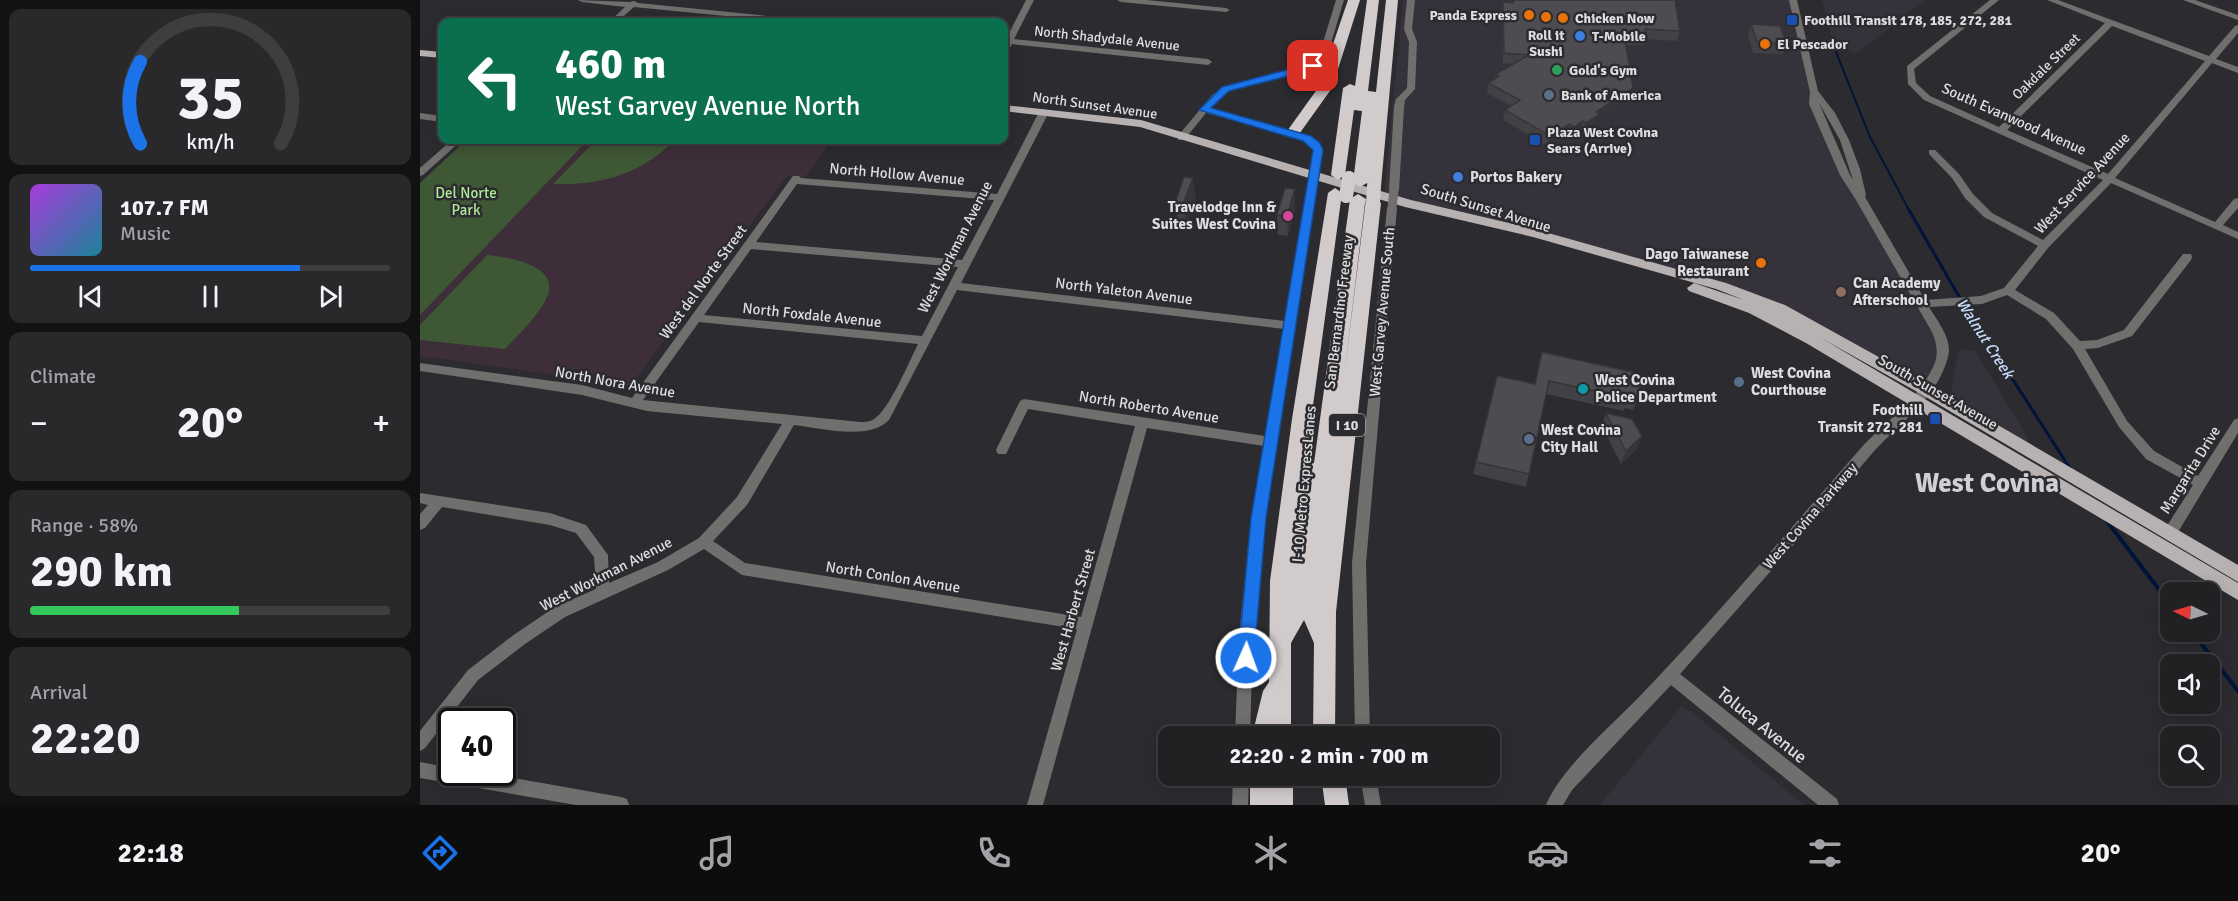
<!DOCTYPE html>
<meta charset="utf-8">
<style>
:root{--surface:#212023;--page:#29282b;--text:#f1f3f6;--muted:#a2a3a6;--line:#3e3e41;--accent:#1a73e8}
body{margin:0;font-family:Signika,sans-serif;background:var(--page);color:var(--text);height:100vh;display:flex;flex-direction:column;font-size:22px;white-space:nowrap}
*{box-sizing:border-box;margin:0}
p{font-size:20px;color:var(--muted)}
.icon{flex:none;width:33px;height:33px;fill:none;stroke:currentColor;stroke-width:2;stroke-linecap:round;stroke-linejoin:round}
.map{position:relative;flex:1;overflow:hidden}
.panel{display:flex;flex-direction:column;gap:9px;padding:9px;background:#121213;width:420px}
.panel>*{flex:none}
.banner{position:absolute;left:18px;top:18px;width:570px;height:126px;border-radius:12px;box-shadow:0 3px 15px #0003,0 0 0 2px var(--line);background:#0b6e4f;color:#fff;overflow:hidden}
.needle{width:39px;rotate:275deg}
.tools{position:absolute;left:1740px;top:582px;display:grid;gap:12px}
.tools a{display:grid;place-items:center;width:60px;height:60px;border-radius:12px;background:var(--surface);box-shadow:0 3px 15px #0003,0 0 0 2px var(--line);font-size:30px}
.speed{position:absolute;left:18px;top:708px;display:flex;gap:12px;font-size:30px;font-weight:700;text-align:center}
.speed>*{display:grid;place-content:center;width:78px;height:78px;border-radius:50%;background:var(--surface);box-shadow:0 3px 15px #0003,0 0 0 2px var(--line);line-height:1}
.speed .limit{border:3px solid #111;border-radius:9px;background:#fff;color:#111}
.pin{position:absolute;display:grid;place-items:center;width:51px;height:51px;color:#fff;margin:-26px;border-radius:12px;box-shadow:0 3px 9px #0006}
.me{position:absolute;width:66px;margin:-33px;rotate:2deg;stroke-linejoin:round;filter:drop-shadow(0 0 4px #0008)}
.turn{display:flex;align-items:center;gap:21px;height:126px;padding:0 18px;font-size:27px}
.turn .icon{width:78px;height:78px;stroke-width:2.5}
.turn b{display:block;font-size:42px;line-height:51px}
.big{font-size:45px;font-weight:800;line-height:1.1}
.panel .tile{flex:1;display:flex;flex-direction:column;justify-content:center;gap:9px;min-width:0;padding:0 21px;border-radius:12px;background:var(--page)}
.panel .dial{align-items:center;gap:0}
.dial svg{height:156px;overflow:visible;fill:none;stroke:var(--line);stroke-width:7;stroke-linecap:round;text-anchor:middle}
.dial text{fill:var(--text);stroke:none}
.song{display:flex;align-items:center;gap:18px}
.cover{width:72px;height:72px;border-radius:9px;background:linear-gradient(135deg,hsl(280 70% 55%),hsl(190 70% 35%))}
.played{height:6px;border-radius:3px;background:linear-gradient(90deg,var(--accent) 75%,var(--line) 75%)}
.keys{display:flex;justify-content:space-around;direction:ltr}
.heat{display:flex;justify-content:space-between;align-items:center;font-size:33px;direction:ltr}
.charge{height:9px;border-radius:4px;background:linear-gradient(90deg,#34c759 58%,var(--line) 0)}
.trip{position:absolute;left:738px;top:726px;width:342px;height:60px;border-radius:12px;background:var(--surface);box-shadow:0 3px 15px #0003,0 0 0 2px var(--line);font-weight:800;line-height:60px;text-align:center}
.dock{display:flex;height:96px;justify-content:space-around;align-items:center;background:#0d0d0e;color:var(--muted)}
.dock .icon{width:42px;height:42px}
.dock .selected{color:var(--accent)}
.dock b{font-size:27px;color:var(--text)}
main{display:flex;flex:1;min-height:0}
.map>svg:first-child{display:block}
</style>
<main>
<section class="panel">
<div class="tile dial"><svg viewBox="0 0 100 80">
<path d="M14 69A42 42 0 1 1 86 69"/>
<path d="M14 69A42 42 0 0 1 14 27" stroke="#1a73e8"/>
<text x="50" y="56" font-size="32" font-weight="700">35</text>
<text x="50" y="72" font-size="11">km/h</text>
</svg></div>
<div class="tile">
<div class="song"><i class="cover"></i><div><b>107.7 FM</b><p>Music</p></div></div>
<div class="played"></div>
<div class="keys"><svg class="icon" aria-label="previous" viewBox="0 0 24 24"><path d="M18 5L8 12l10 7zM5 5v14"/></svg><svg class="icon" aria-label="pause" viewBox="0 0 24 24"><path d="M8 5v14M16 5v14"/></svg><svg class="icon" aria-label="next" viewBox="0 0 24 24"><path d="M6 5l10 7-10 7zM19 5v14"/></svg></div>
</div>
<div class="tile"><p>Climate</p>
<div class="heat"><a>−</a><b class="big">20°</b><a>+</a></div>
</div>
<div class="tile"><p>Range · 58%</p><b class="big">290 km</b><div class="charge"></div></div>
<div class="tile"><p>Arrival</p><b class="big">22:20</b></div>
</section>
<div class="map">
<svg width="1818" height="805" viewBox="0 0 1818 805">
<rect width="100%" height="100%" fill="#2c2b2f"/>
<g fill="#35323c">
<path d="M983,0H1373L1401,111L1431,178L1475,256L1523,354L1506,390L1301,286L964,196Z"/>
<path d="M1402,0H1505L1437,53L1414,46Z"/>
<path d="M1539,349L1555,351L1609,440L1605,442L1531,394Z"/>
<path d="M1261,707L1271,711L1384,805H1180Z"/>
</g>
<path fill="#3e2e39" d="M168,140H412L385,177L367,176L211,385L201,388L172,380L0,356V315Z"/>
<g fill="#3e5735">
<path d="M46,140H168L0,315V183Z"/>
<path d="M176,140H255C221,174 180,186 133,184Z"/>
<path d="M67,255C90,257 147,266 124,303C114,320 98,335 85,349L0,340V325Z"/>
</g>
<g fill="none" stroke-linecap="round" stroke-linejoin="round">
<path stroke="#001439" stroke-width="2" d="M1416,52L1450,137L1490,212"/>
<path stroke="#001439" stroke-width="3" d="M1489,210L1537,293L1651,470"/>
<g stroke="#001439" stroke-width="4">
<path d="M1686,520L1750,604"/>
<path d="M1772,632L1818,691"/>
</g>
<g fill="#716f6e" fill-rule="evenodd">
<path d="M158,0L210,2L214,1L218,3L388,20L392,22H368L214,7L197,22H189L205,7L162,2Z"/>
<path d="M606,0H614L594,39L788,59L792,62L788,65L592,44L587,53H584V39H586Z"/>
<path d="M697,0H727L806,8L810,10L806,12L701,2Z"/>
<path d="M916,0H924L908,53L896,68L809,91L798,99L790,109L890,136L903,150L899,170H893L891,168L893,150L884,140L786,113L764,140H758V136L792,95L803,87L890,64L900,52Z"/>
<path d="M987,0H995L992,29L997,42L995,89L985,100L984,107L979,190L974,193L969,190L974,107L976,99L987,88L989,42L984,29Z"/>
<path d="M1369,0H1377L1398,91L1415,113L1429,140L1440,169L1446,195L1445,197L1505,300L1561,296L1584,288L1618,246L1564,217L1545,198L1532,178L1509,154V150H1515L1539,174L1553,194L1572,213L1623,240L1683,180L1504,100L1488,84L1487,66L1570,0H1579L1494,69L1496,83L1510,96L1579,127L1685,23L1627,0H1638L1789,56L1815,26L1818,25V33L1796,59L1818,67V73L1792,63L1695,178L1795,222L1814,199L1818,198V208L1803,225L1818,232V239L1691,183L1628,248L1595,290L1634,313L1660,341L1677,340L1704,330L1763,254H1771L1772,257L1771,260L1712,336L1678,348L1665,349L1707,421L1734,451L1778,476L1814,420L1818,418V433L1755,537L1750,539L1745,537L1743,533L1745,529L1773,485L1726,459L1699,427L1653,349L1626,319L1587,295L1562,304L1509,307C1518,322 1533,340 1528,357C1517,400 1476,425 1449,457C1387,530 1324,602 1260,674L1417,799L1419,805H1398L1251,685L1152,790L1143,805H1126C1141,768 1192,725 1220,696C1297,616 1368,531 1441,448C1464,423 1495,402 1511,371C1519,358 1518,346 1512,332L1436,200L1420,175L1389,104L1390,92ZM1692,26L1785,61L1688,174L1587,130ZM1399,103L1420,140L1433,180L1430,175Z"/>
<path d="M1763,0H1775L1818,15V20Z"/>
<path d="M624,109L629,112L541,283L865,321L888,185L893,182L898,185L845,518L833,636L830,736H815L819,636L831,518L844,446L727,428L623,805H607L657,629L322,575L284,549L248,570L145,617L105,644L58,680L5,748L0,751V731L48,670L95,634L135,607L176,589L174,557L156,533L130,525L22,507L5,528L0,530V514L8,505L0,503V493L130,513L166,525L188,555L189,583L238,562L279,538L317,497L362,424L227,411L162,395L0,371V363L162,385L212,398L373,176H379L381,178L577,194L619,112ZM377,184L574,200L542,260L336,242ZM331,249L538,267L502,336L284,315ZM537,290L864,329L845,436L604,399L600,401L576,450L578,454H586L608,409L715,426L661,617L325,563L293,541L327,505L374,425C401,428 449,441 469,420ZM279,322L498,344C489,362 469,410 454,419C450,422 445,422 440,422L223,400Z"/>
<path d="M0,113L22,116V122L0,119Z"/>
<path d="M32,140H42L3,175L0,176V168Z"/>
<path d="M972,205L977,208L946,563L950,736H935L932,563L967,208Z"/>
<path d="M0,762L32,768V772H59L201,797L207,799L209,805H156L0,778Z"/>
<path d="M813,776H829L828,805H812Z"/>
<path d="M940,776H956L961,805H945Z"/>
</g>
<g fill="#b7b1b1" fill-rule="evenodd">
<path d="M0,50L22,52V58L0,56Z"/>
<path d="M584,105L721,120L991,200L1114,229L1306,283L1365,305L1511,386L1818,565V582L1501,394L1401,338L1818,583V600L1386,343L1329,313L1269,291L1267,288L1274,283L1324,300L1296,289L1113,237L985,207L720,127L584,111Z"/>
</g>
<g fill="#d2cbcb" fill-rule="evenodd">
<path d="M928,0H940L912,88L877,137H867L865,134L898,88Z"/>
<path d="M947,0H959L948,91L956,92L966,0H978L961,186L954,191L949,189L947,183L940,187L933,182L942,111L934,110L925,175L918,180L911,175L923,88L930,84L935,86Z"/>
<path d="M915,188L922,193L885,464L894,463L930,199L938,194L946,199L924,377L945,203L953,198L961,203L916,612L915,736H893L894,643L884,620L871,643V736H832L843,691L849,682L850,581L872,419L908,193Z"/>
<rect x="830" y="776" width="43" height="29"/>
<path d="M901,776H925L929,805H905Z"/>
</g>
<g stroke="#716f6e" stroke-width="9">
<path d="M893,185L896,168"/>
<path d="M972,208L974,190"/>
</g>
<g stroke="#d2cbcb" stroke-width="14">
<path d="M926,196L929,178"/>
<path d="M953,203L954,186"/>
</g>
</g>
<g fill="#424145">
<path d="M1093,0H1255L1260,31L1257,41L1225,39L1224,45H1206L1213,88L1210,98L1178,119L1177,124L1164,133L1160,131L1152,137L1147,134L1128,146L1083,120L1085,110L1091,106L1067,93L1068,83L1075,79L1076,74L1093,64L1083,63L1082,12L1083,2L1093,3Z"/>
<path d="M1331,24L1367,44L1363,54L1333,53L1328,34Z"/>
<path d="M776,199L766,224H758L755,203Z"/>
<path d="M875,210L868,236L858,235L857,215Z"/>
<path d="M1122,352L1212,375L1218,397L1213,410L1205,408L1204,411L1126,394L1106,487L1053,474L1056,462L1115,384Z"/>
<path d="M1186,413L1222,436L1217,449L1201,464L1182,426Z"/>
</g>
<g fill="#363538">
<path d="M1213,88L1210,98L1178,119L1177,124L1164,133L1166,123L1176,112Z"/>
<path d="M1163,121L1160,131L1152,137L1154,127Z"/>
<path d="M1150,124L1147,134L1128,146L1130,136Z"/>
<path d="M773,178L776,199L766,224L763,204Z"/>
<path d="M875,189V210L868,236L867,216Z"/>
<path d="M1222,436L1217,449L1201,464L1206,451Z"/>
</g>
<g fill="#4d4c50" stroke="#363538" stroke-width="1.5">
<path d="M1094,0H1255L1260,31L1225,29L1226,35L1204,34L1213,88L1176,112L1180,114L1166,123L1163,121L1154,127L1150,124L1130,136L1085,110L1100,100L1068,83L1079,76L1076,74L1109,55L1084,53L1083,2L1093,3Z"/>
<path d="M1331,24L1360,26L1367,44L1337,42Z"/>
<path d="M764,177L773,178L763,204L755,203Z"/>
<path d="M865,188L875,189L867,216L857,215Z"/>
<path d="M1122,352L1212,372V375L1221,377L1218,397L1209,395L1208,398L1129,381L1109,474L1056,462L1077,376L1115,384Z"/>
<path d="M1186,413L1212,419L1222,436L1206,451Z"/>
</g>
<path fill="#1a73e8" stroke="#114b97" stroke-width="1.5" d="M893,63L898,66L896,69L809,91L791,108L891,136L900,143L903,150L846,518L834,658L832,663L826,666L820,663L818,658L831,518L893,150L883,141L779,110L802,87Z"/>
<g fill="#e8710a" stroke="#2c2b2f" stroke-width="2">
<circle cx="1109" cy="15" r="6"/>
<circle cx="1126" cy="17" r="6"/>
<circle cx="1143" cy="18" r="6"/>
<circle cx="1345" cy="44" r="6"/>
<circle cx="1341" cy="263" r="6"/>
</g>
<g fill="#1a4fb4" stroke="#2c2b2f" stroke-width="2">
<rect x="1366" y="14" width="12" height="12" rx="3"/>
<rect x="1109" y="134" width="12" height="12" rx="3"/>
<rect x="1509" y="413" width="12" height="12" rx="3"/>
</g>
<g fill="#3f7fe0" stroke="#2c2b2f" stroke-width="2">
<circle cx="1160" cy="36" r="6"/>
<circle cx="1038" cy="177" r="6"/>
</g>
<circle fill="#2e9e5b" stroke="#2c2b2f" stroke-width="2" cx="1137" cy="70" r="6"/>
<g fill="#5c6f8a" stroke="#2c2b2f" stroke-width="2">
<circle cx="1129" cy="95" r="6"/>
<circle cx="1319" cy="382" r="6"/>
<circle cx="1109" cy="439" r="6"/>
</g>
<circle fill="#d1479c" stroke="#2c2b2f" stroke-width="2" cx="868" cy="216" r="6"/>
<circle fill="#8d6e63" stroke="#2c2b2f" stroke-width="2" cx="1421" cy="292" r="6"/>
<circle fill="#0f9aa8" stroke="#2c2b2f" stroke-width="2" cx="1163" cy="389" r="6"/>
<g text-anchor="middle" stroke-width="5" stroke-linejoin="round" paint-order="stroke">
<g font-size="14" font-weight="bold" fill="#dedde0" stroke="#2c2b2f" text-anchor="start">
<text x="1097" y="20" text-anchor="end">Panda Express</text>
<text x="1155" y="23">Chicken Now</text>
<text x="1384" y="25">Foothill Transit 178, 185, 272, 281</text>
<text x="1126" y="40" text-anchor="middle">Roll it<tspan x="1126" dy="16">Sushi</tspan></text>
<text x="1172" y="41">T-Mobile</text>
<text x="1357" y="49">El Pescador</text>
<text x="1149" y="75">Gold's Gym</text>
<text x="1141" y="100">Bank of America</text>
<text x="1127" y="137">Plaza West Covina<tspan x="1127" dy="16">Sears (Arrive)</tspan></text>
</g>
<g font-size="14" fill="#dedde0" stroke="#2c2b2f">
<text transform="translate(687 38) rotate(6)" y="5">North Shadydale Avenue</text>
<text transform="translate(1626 66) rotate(-44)" y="5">Oakdale Street</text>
<text transform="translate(675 105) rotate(8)" y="5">North Sunset Avenue</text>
</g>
<rect fill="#2c2b2f" stroke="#a9a8ab" stroke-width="1.5" x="909" y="414" width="36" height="22" rx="4.5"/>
<g font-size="14" font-weight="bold" fill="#dedde0">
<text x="927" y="430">I 10</text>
</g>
<g font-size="15" fill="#dedde0" stroke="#2c2b2f">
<text transform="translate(1594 119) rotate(24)" y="5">South Evanwood Avenue</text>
<text transform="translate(477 174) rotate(5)" y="5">North Hollow Avenue</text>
<text transform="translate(1662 183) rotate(-47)" y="5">West Service Avenue</text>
<text transform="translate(1066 208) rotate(17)" y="5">South Sunset Avenue</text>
<text transform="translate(535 247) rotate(-63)" y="5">West Workman Avenue</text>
<text transform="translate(283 282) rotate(-54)" y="5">West del Norte Street</text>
<text transform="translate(704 291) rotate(7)" y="5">North Yaleton Avenue</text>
<text transform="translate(919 312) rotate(-83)" y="5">San Bernardino Freeway</text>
<text transform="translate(962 312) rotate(-85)" y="5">West Garvey Avenue South</text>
<text transform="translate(392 315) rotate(6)" y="5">North Foxdale Avenue</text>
<text transform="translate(195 382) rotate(10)" y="5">North Nora Avenue</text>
<text transform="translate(1518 392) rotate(30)" y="5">South Sunset Avenue</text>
<text transform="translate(729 407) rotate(9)" y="5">North Roberto Avenue</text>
<text transform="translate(1770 470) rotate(-58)" y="5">Margarita Drive</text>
<text transform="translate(884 484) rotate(-85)" y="5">I-10 Metro ExpressLanes</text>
<text transform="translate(1390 516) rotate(-49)" y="5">West Covina Parkway</text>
<text transform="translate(186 574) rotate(-27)" y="5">West Workman Avenue</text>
<text transform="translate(473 577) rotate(9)" y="5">North Conlon Avenue</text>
<text transform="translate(653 610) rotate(-74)" y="5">West Harbert Street</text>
</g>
<g font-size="15" font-weight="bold" fill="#dedde0" stroke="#2c2b2f" text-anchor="start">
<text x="1050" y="182">Portos Bakery</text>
<text x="856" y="212" text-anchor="end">Travelodge Inn &amp;<tspan x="856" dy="17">Suites West Covina</tspan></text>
<text x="1329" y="259" text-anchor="end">Dago Taiwanese<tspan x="1329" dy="17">Restaurant</tspan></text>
<text x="1433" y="288">Can Academy<tspan x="1433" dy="17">Afterschool</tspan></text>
<text x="1331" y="378">West Covina<tspan x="1331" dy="17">Courthouse</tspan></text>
<text x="1175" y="385">West Covina<tspan x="1175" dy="17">Police Department</tspan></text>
<text x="1503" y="415" text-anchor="end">Foothill<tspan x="1503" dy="17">Transit 272, 281</tspan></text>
<text x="1121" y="435">West Covina<tspan x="1121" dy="17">City Hall</tspan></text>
</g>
<g font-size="15" fill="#adea96" stroke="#2c2b2f">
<text x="46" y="198">Del Norte<tspan x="46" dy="17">Park</tspan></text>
</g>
<g font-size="16" font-style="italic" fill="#c6ddfd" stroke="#2c2b2f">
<text transform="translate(1566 338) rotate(57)" y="6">Walnut Creek</text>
</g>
<g font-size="18" fill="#dedde0" stroke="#2c2b2f">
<text transform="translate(1342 725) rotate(39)" y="6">Toluca Avenue</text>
</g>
<g font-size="27" font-weight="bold" fill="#d0cfd4" stroke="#2c2b2f">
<text x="1567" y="492">West Covina</text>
</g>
</g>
</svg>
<div class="tools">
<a><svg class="needle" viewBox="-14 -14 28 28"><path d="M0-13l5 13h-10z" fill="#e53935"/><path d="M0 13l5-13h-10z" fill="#a2a3a6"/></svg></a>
<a><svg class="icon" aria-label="sound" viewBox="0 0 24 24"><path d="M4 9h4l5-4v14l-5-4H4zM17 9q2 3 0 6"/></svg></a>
<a><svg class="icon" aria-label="search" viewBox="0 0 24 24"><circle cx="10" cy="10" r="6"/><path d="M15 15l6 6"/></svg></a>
</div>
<div class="speed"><div class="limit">40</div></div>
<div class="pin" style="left:893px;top:66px;background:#d93025"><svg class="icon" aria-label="arrive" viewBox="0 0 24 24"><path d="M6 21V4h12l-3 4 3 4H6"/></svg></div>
<svg class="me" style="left:826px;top:658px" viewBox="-20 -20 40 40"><circle r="17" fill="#1a73e8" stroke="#fff" stroke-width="3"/><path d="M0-11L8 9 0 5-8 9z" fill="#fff"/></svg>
<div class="trip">22:20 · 2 min · 700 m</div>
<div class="banner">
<div class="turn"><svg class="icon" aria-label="left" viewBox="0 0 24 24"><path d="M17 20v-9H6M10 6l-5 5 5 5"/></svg><div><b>460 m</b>West Garvey Avenue North</div></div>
</div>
</div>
</main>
<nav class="dock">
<b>22:18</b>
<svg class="icon selected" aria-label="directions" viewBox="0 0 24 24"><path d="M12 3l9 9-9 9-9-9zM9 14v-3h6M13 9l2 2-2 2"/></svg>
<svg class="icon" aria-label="music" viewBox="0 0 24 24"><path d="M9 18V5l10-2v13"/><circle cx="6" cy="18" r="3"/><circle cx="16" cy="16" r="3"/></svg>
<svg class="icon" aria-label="phone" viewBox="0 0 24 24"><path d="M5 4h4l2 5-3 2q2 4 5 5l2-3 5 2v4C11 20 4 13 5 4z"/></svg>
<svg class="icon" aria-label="climate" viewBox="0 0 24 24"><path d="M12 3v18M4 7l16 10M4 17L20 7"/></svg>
<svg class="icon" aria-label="car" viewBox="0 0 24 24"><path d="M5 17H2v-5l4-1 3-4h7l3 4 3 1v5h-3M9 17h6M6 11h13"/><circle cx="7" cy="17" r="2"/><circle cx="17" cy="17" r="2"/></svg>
<svg class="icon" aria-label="filters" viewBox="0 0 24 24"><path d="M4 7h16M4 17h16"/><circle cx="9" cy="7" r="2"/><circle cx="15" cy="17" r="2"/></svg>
<b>20°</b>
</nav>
